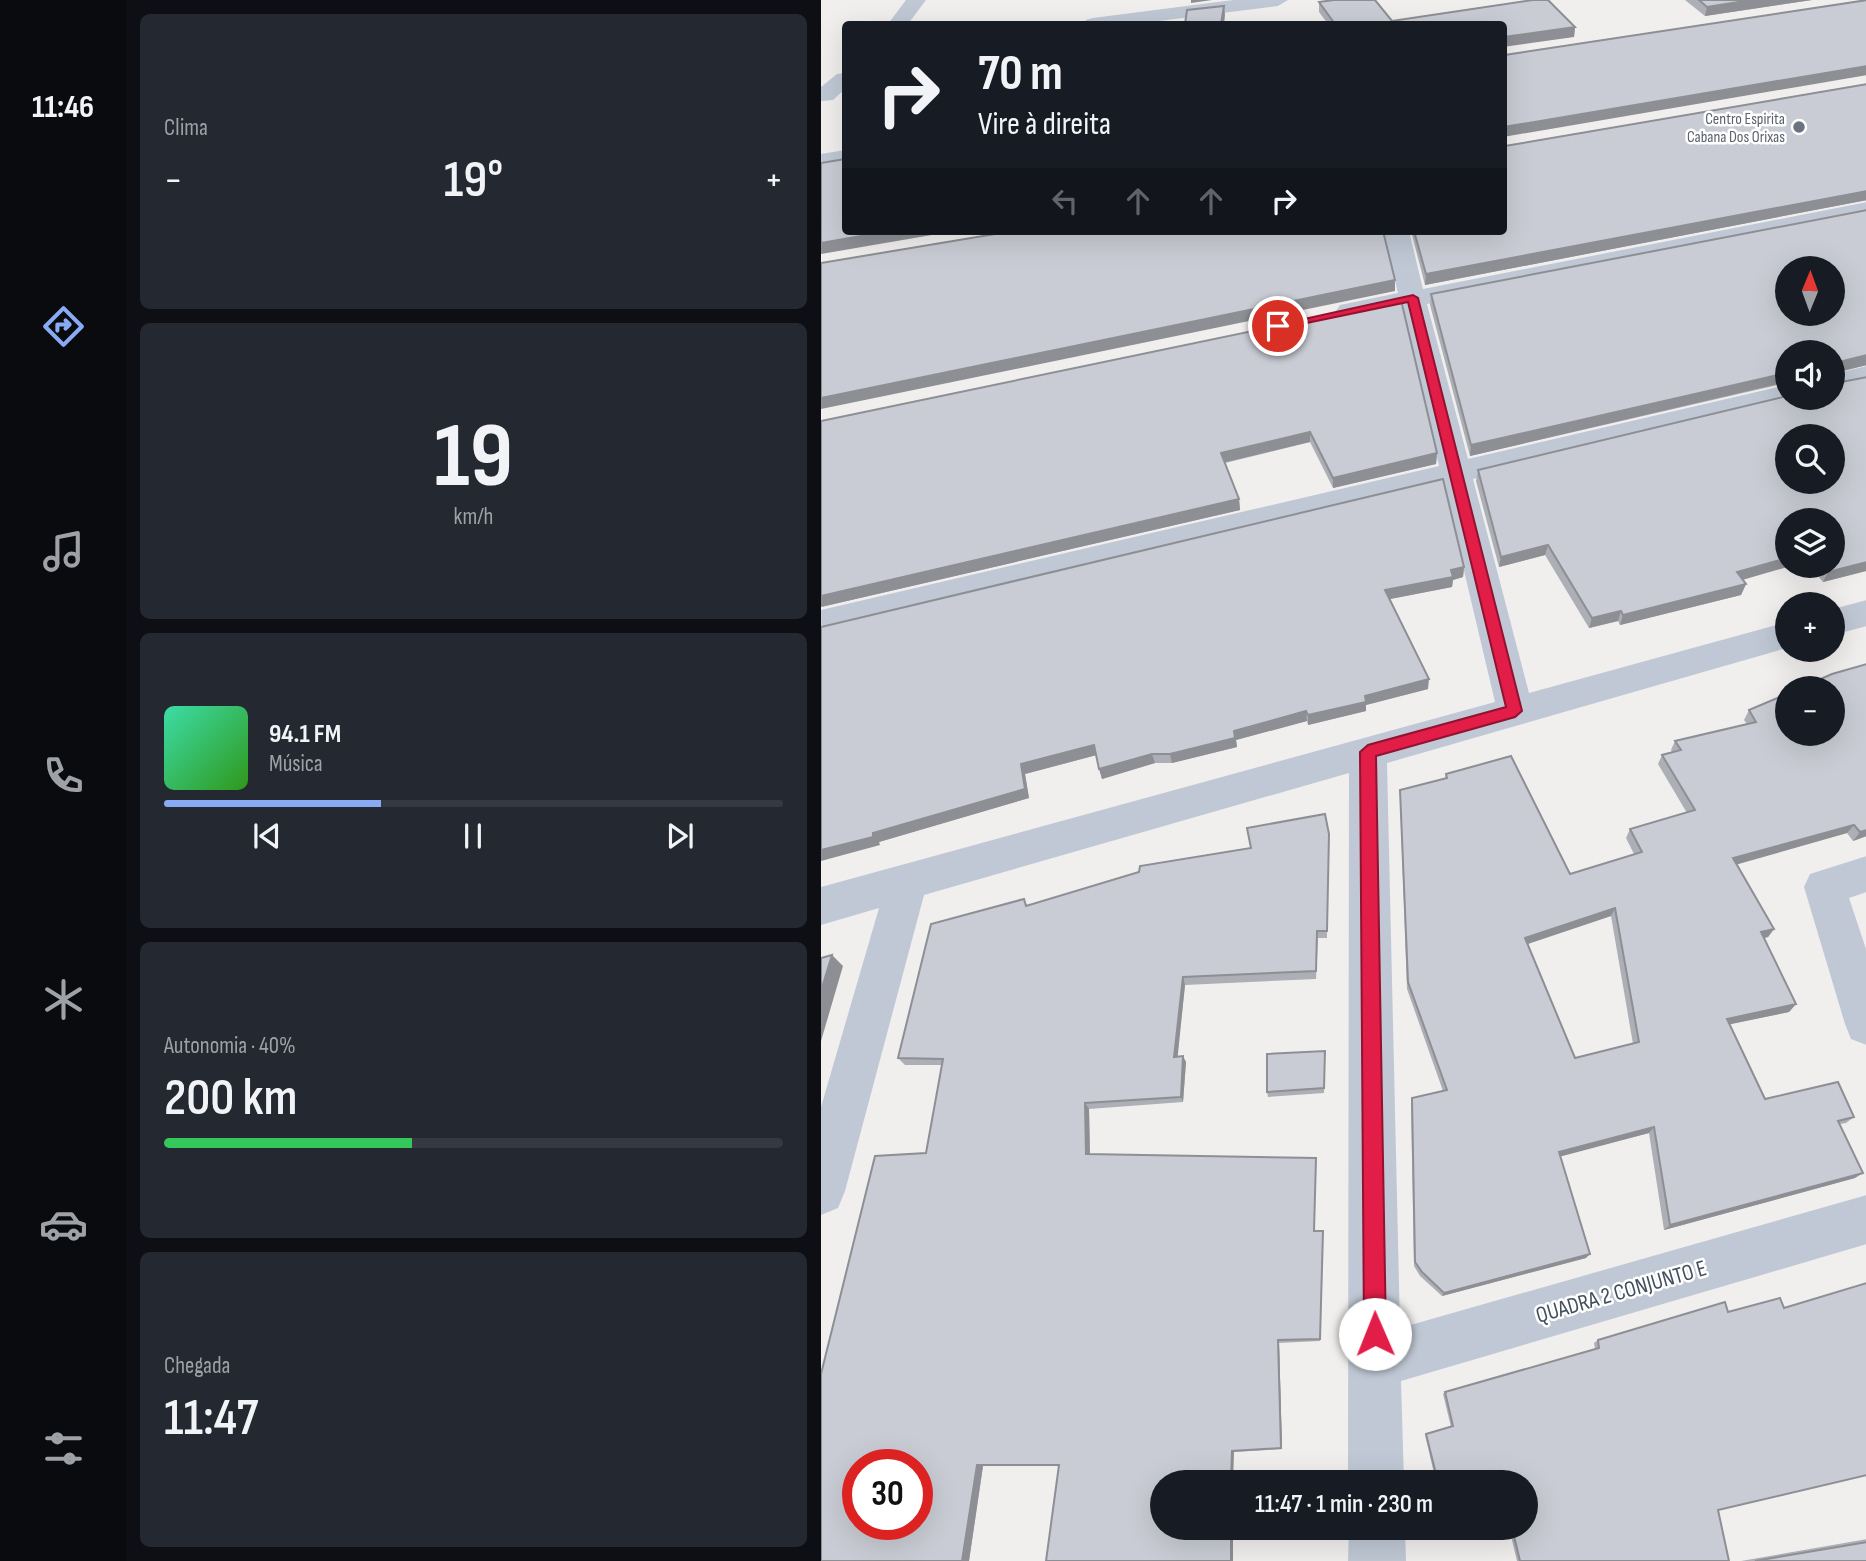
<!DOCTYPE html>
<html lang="pt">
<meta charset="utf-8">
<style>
:root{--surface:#171b24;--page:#242831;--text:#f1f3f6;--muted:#9ea1a6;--line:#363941;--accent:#88abf4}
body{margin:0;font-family:"Sofia Sans Condensed",sans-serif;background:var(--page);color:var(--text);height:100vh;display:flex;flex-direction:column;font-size:26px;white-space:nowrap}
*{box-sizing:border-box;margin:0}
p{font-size:23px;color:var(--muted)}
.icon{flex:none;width:38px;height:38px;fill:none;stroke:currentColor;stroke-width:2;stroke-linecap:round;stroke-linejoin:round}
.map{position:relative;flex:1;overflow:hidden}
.drawer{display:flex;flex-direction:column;gap:14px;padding:14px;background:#0d0f14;width:695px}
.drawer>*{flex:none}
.guide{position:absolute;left:21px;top:21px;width:665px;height:214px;border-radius:7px;box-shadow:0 7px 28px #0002;background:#171b24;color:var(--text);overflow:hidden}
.needle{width:46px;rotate:1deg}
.buttons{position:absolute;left:954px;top:256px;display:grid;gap:14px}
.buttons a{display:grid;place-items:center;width:70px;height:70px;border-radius:50%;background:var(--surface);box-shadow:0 7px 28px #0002;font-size:35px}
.speed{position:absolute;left:21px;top:1449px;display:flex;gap:14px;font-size:35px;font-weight:700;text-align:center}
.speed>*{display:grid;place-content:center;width:91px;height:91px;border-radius:50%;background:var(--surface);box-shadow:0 7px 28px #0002;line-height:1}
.speed .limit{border:10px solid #d22;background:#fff;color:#111}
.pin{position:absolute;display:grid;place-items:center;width:60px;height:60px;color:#fff;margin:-30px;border:4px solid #fff;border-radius:50%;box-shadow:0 2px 7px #0007}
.me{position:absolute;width:77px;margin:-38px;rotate:359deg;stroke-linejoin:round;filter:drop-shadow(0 0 5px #0008)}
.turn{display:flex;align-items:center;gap:24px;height:147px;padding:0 21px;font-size:32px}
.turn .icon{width:91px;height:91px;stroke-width:2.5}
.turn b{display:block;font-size:49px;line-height:60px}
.lanes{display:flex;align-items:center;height:66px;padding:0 21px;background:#0003;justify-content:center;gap:35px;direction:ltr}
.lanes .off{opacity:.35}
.big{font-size:52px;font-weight:600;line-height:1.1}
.drawer .card{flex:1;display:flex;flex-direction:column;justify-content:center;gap:10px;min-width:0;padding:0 24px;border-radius:10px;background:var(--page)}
.drawer .dial{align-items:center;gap:0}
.dial b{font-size:91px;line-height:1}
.song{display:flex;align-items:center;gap:21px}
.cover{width:84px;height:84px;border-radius:10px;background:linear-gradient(135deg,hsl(160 70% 55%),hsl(110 70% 35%))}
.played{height:7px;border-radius:4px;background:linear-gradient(90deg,var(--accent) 35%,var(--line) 35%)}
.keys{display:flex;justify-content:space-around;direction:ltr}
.heat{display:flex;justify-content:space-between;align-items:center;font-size:38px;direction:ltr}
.charge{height:10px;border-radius:5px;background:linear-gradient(90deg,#34c759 40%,var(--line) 0)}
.trip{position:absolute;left:329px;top:1470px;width:388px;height:70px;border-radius:35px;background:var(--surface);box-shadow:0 7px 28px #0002;font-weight:600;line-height:70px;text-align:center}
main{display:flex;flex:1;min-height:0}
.menu{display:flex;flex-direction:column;width:126px;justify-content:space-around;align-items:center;background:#090b0e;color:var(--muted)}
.menu .icon{width:49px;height:49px}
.menu .selected{color:var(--accent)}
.menu b{font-size:32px;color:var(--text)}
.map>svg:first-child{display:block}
</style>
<main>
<nav class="menu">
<b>11:46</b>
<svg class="icon selected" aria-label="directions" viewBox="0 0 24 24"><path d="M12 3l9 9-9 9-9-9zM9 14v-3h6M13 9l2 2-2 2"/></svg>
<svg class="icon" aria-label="music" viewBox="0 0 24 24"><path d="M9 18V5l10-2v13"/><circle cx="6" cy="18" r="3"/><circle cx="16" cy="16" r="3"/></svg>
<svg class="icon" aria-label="phone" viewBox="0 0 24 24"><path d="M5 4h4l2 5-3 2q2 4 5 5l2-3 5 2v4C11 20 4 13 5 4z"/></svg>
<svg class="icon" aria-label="climate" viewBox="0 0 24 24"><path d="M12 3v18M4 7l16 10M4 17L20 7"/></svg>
<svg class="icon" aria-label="car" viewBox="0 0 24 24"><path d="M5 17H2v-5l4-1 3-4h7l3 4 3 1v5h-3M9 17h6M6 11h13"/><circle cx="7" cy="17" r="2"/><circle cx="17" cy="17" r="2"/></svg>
<svg class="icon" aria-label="filters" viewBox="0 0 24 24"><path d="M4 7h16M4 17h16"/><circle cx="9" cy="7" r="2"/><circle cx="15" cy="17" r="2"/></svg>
</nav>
<section class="drawer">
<div class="card"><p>Clima</p>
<div class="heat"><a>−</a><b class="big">19°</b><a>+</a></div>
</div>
<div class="card dial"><b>19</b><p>km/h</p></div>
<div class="card">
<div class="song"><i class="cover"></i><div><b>94.1 FM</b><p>Música</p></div></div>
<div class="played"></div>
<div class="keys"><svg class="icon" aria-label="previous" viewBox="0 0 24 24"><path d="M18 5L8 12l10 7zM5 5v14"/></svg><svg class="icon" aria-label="pause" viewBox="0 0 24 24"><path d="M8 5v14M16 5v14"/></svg><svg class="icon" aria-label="next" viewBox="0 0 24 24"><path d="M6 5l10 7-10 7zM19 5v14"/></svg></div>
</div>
<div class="card"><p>Autonomia · 40%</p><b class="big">200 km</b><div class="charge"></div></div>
<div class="card"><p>Chegada</p><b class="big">11:47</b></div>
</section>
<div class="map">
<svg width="1046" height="1561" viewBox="0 0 1046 1561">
<rect width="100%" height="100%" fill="#f1eeee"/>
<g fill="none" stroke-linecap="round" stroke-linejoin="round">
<g fill="#c0c8d5" fill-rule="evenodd">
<path d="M85,0H105L87,24H67Z"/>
<path d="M412,0H467L457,6L314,24H262L265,20L272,18Z"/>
<path d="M24,73V89L12,100L0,101V87L16,74Z"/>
<path d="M24,150V164L0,168V154Z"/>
<path d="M1046,202V217L606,304L647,459L966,385V397H978L966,403L652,479L708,693L966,622V648L566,763L579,1328L1046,1195V1244L580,1381L583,1482H527L528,773L103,895L24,1191L17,1208L0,1215V1107L58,908L0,925V887L674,702L623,486L0,636V610L618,466L581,309L529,319L519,317L515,311L519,305L577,293L562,231H588L602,289Z"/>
<path d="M1046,366V384L1012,392V374Z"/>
<path d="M1046,600V626L1012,635V609Z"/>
<path d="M1046,856V892L1028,898L1046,952V1045L1030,1039L1024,1024L983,887L989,874Z"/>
<path d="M528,1528H584L585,1561H527Z"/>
</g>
</g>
<g fill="#adafb6" fill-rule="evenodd">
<path d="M864,0H991L884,16Z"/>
<path d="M498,2L571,21L754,27L753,37L682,24H507L498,12Z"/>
<path d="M1046,84V200L604,285L590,231H682L684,146Z"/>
<path d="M1046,210V365L1015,373V383L1046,377V572L1045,571L1002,582L988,565H1012V520L921,580L925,584L920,595L799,625L797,621L768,628L724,555L678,567L655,481L657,470L1012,397L966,352V383L649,456L609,305L610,294Z"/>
<path d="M580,300L616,453L615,464L512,488L489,442L404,463L418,499L419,510L0,607Z"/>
<path d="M643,567L642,577L632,580L631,587L569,599L607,689L545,705V711L487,725L486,721L415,740L416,747L351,763H334L281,779L275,755L204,774L208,798L58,842L59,845L0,627Z"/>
<path d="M1046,664V836L1032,841L1026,833L915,864L953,929L947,937L943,938L975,1004L968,1012L909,1024L944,1099L1033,1117L1025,1123L1019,1124L1034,1178L843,1230L828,1133L739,1156L765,1258L621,1296L599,1276L593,1266L590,1104L591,1098L622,1091L586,989L579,799V790L624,779L625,774L749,874L813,854L805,838L809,829L866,813L837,764L841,755L851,752L850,750L854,741L926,724L923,720L928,710ZM790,916L812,1044L754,1058L706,944Z"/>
<path d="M504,814L506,938H497L495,979L364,985L356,1057L365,1062L362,1102L268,1109L269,1154L495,1158L493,1231L502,1235L499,1341L458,1343L461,1449L413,1452L341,1528H412V1561H225L238,1466H162L148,1561L105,1153L121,1065H84L77,1058L203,899L206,905L429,848Z"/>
<path d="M504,1051L503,1093L447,1097L446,1092Z"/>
<path d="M777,1340L897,1510L908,1561H696L688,1528H705V1482H615L604,1435L630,1427L622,1394L624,1392L774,1349L773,1343Z"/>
<path d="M1046,1539V1561H920Z"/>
</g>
<g fill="#8d8f94">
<path d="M370,0H391L370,3Z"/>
<path d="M930,0H991L884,16L886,7Z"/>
<path d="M403,6L404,15L403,24H400Z"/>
<path d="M754,27L753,37L682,47L683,37Z"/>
<path d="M1046,66V75L682,137L683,127Z"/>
<path d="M1046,191V200L604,285L605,274Z"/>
<path d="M68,231H134L0,254V243Z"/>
<path d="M574,280V291L0,409V398Z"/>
<path d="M1046,355V365L1012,373L1014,363Z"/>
<path d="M966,373L965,382L649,456L650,445Z"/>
<path d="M489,432V442L401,463L400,453Z"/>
<path d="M616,453L615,464L512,488V478Z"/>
<path d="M418,499L419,510L0,607V596Z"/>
<path d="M727,545L724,555L678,567L680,557Z"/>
<path d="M966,558V565H973L911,583L916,572Z"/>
<path d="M1046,562L1045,571L1002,582L1007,572Z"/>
<path d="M643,567L642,577L632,580L631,587L564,600V590Z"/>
<path d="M925,584L920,595L799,625L802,615Z"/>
<path d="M800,611L797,621L768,628L771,618Z"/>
<path d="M608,679L607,689L545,705V711L487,725V715L544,696Z"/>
<path d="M485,711L486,721L415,740L416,747L351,763L349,754L413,731Z"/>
<path d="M273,745L276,755L204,774L208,798L58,842L59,845L0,861V850L52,833L200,764Z"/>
<path d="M331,754L334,763L281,779L278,769Z"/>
<path d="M1033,825L1026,833L907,867L912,858Z"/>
<path d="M1046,830V836L1032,841L1039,832Z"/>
<path d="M794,908L790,916L701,946L704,938Z"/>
<path d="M953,929L947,937L935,940L940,932Z"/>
<path d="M11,955L22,966L0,1041V991Z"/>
<path d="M362,977L364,985L356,1063L353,1057Z"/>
<path d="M975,1004L968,1012L901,1026L906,1019Z"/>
<path d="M362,1056L365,1062L362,1102L360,1097Z"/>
<path d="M264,1103L268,1109L269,1159L265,1154Z"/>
<path d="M833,1127L828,1133L734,1158L738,1152Z"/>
<path d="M1042,1173L1034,1178L843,1230L849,1225Z"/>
<path d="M769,1254L765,1258L621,1296L623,1293Z"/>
<path d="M457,1340L458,1343L461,1449L460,1448Z"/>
<path d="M411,1451L413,1452L412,1482H410Z"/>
<path d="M156,1465L162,1466L148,1561H141Z"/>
<rect x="410" y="1528" width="2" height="33"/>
</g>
<g fill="#c9ccd4" stroke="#8d8f94" stroke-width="2" fill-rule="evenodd">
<path d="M513,0H554L571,21L712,0H727L754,27L683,37L682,39V24H514L498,2Z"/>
<path d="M878,0H930L886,7Z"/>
<path d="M1046,0V66L683,127L682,129V54L684,55Z"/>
<path d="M403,6L400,24H364L366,10Z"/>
<path d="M1046,84V191L605,274L593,231H682V145L684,146Z"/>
<path d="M24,159V231H68L0,243V163Z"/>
<path d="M1046,210V355L1014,363L1015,383L1046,377V562L1007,572L1002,565H1012V520H966V558L916,572L925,584L802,615L800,611L771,618L727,545L680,557L657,470L966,396V397H1012V352H966V373L650,445L610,294ZM966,268H1012V313H966ZM966,436H1012V481H966Z"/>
<path d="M192,231H562L574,280L0,398V263Z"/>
<path d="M580,300L616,453L512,478L489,432L400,453L418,499L0,596V421Z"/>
<path d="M622,479L643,567L630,570L632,577L564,590L608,679L544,696L545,702L487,715L485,711L413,731L414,738L349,754H331L278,769L273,745L200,764L204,789L52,833V837L0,850V627Z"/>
<path d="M1046,664V830L1039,832L1033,825L912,858L953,929L940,932L975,1004L906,1019L944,1099L1017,1082L1033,1117L1017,1121L1042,1173L849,1225L833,1127L738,1152L769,1254L623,1293L601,1272L594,1262L591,1098L626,1090L587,982L579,790L626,778L625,774L690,756L749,874L821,852L809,829L874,810L841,755L860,750L854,741L935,722L928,710L966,694V733H1012V688H979L1011,674ZM794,908L818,1042L754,1058L704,938Z"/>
<path d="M504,814L508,834L506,931H496L495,971L362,977L353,1057L362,1056L360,1097L264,1103L265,1154L495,1158L493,1231H502L499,1339L457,1340L460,1448L411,1451L410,1482H341V1528H410V1561H225L238,1465H156L141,1561H0V1374L54,1156L105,1153L122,1059L77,1058L110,924L203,899L205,906L318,872L319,866L430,848L426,828ZM37,1465H96V1524H37Z"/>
<path d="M11,955L0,991V958Z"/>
<path d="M504,1051L503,1088L446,1092V1054Z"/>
<path d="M1046,1283V1475L897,1510L908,1561H699L691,1528H705V1482H617L605,1434L632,1426L624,1392L778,1348L777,1340L904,1302L907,1312L959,1298L963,1308Z"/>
<path d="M1046,1542V1561H934Z"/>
</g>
<path fill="#e11d48" stroke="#92132f" stroke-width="2" d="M592,295L597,298L701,711L694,717L555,756L565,1334L561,1342L554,1345L546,1342L543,1334L539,752L547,745L685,707L587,302L457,329L451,326Z"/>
<circle fill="#6b7280" stroke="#fff" stroke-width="2.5" cx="978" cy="127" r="7"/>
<g text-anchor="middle" stroke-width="5" stroke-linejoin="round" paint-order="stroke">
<g font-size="16" fill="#5b616d" stroke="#fff" text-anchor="end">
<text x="964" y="124">Centro Espirita<tspan x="964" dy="18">Cabana Dos Orixas</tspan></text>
</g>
<g font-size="23" fill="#444f5d" stroke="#fff">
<text transform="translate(800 1291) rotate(-16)" y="8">QUADRA 2 CONJUNTO E</text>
</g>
</g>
</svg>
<div class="buttons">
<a><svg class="needle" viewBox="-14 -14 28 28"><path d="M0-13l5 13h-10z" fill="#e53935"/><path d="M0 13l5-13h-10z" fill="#9ea1a6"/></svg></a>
<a><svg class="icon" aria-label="sound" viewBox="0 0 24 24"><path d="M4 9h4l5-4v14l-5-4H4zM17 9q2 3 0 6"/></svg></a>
<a><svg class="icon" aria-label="search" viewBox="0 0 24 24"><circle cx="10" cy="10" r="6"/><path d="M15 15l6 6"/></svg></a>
<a><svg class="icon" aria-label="layers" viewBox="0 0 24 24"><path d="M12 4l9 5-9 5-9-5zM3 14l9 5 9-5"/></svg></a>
<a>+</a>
<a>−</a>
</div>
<div class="speed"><div class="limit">30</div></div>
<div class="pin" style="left:457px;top:326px;background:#d93025"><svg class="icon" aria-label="arrive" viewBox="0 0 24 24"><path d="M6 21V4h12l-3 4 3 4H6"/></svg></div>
<svg class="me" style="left:554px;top:1334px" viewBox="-20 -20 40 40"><circle r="19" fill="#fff"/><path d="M0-13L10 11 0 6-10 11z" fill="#e11d48"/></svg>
<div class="trip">11:47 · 1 min · 230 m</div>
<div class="guide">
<div class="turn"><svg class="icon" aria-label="right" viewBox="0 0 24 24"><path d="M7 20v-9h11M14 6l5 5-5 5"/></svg><div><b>70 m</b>Vire à direita</div></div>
<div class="lanes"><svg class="icon off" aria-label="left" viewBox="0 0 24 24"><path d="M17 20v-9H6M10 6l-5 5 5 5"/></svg><svg class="icon off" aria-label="ahead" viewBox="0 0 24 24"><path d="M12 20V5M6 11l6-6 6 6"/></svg><svg class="icon off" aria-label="ahead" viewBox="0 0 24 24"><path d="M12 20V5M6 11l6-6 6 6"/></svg><svg class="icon" aria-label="right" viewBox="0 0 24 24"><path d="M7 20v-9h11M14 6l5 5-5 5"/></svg></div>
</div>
</div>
</main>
